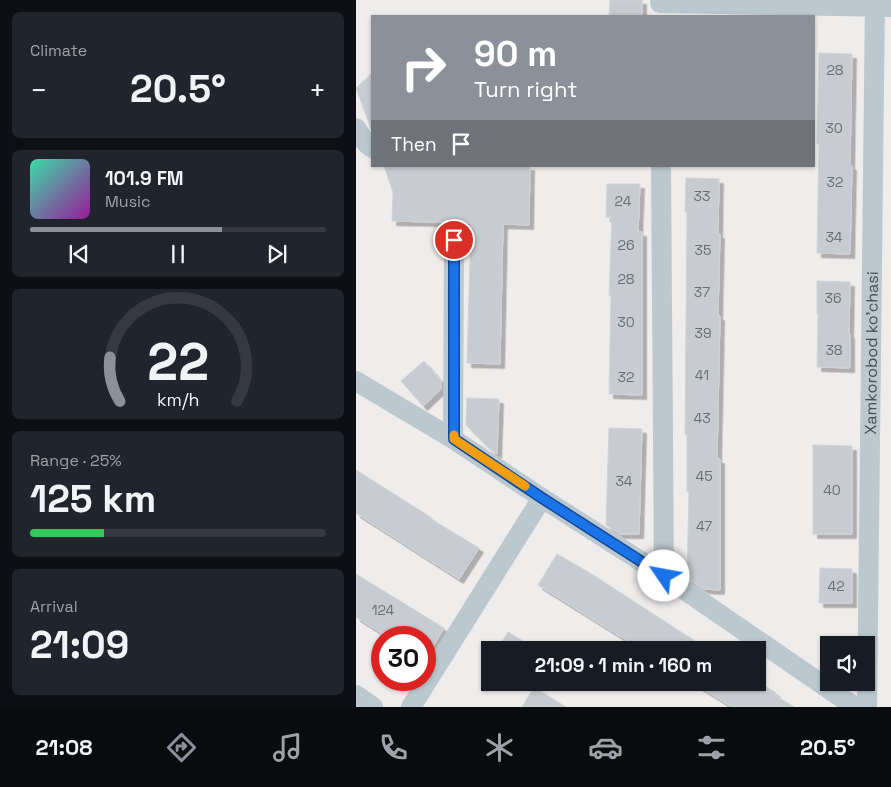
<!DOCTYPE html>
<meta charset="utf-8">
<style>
:root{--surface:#171b24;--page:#20242c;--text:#f1f3f6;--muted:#9ea1a6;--line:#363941;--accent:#8c9099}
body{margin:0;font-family:"Space Grotesk",sans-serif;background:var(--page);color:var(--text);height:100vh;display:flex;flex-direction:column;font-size:19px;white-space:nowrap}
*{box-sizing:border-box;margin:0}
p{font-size:16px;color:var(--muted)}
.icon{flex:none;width:28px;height:28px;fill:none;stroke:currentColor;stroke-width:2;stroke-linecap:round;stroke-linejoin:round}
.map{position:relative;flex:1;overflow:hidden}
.side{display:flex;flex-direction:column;gap:12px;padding:12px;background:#0d0f14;width:356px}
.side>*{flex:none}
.banner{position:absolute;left:15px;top:15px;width:444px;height:152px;border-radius:0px;box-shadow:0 1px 4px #0004;background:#8c9099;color:#fff;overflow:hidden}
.controls{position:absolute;left:464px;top:636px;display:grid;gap:10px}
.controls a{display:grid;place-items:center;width:55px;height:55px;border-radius:0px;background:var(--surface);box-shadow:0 1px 4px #0004;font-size:25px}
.speed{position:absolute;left:15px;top:626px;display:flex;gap:10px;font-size:25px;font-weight:700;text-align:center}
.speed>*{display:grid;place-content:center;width:65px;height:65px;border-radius:50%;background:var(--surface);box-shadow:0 1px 4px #0004;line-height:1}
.speed .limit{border:8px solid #d22;background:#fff;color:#111}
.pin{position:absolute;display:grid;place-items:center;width:42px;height:42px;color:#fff;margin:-21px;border:2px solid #fff;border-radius:50%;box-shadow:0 1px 5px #0007}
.me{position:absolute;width:55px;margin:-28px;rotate:303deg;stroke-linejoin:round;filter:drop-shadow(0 0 4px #0008)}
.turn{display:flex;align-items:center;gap:18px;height:105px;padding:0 20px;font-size:22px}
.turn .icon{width:65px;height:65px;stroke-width:2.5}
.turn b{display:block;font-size:35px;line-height:42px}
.then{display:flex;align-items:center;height:48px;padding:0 20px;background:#0003;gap:10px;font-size:19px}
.big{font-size:38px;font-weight:600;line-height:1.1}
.side .card{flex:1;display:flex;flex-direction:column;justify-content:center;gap:8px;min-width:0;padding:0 18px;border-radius:8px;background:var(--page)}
.side .dial{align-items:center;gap:0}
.dial svg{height:130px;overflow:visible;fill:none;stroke:var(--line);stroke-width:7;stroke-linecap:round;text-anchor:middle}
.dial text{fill:var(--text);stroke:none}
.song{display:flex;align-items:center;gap:15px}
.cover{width:60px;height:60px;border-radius:8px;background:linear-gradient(135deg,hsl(160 70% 55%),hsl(300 70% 35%))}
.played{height:5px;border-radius:2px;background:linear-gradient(90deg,var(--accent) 65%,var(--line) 65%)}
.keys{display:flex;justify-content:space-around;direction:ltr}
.heat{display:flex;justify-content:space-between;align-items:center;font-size:28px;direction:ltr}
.charge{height:8px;border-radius:4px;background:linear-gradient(90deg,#34c759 25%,var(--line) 0)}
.trip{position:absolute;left:125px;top:641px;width:285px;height:50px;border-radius:0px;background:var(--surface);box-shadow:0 1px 4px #0004;font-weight:600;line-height:50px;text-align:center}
.dock{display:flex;height:80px;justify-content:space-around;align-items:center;background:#090b0e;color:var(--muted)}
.dock .icon{width:35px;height:35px}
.dock .selected{color:var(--accent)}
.dock b{font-size:22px;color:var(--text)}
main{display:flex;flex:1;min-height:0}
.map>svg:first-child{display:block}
</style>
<main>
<section class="side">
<div class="card"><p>Climate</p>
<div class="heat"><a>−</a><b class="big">20.5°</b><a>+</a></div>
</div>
<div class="card">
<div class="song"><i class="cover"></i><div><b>101.9 FM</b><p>Music</p></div></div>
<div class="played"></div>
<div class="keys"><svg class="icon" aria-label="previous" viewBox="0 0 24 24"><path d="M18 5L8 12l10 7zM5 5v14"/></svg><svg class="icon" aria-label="pause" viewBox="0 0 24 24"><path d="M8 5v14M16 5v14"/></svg><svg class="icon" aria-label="next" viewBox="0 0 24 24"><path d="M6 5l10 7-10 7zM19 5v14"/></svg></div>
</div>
<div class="card dial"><svg viewBox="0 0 100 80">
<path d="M14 69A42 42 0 1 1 86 69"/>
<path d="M14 69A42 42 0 0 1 8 42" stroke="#8c9099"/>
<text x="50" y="56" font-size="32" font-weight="700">22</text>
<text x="50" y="72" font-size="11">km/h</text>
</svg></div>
<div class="card"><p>Range · 25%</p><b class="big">125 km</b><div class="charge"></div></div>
<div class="card"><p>Arrival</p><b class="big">21:09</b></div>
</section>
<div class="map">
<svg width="535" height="707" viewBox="0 0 535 707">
<defs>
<filter id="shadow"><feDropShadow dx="4.5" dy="4.5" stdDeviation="0" flood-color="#0004"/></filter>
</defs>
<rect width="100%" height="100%" fill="#efecec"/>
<g fill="#c8ccd1" stroke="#d0d3d8" filter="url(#shadow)">
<path d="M254,0H286V16H253Z"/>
<path d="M463,53L496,54L494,165L496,166L494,254L461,253L463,144H461Z"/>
<path d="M16,73V129H15L0,88Z"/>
<path d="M28,166H174L173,225L147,224L144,364L111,363L115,223L36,221L37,192Z"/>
<path d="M330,178L363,179L362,234H364L362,316H364L361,459H364V590L348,589L331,578L333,492H331V435H329L331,212H329Z"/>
<path d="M251,184H284L282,232H286V395L253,394L255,296H253L256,217H250Z"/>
<path d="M461,281L494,282L493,334H494V368L461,367L462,314H461Z"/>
<path d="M68,361L85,381V389L67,406L45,381Z"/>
<path d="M111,398L143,399L141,454L136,451L110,425Z"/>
<path d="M253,428L286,429L283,534H264L250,525Z"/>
<path d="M457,445L496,446V534H457Z"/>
<path d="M0,470L76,518L75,519L123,548L103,579L0,513Z"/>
<path d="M201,554L234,573L353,650H286L235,618L182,585Z"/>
<path d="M464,568L496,569V603H463Z"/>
<path d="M0,574L88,628L69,660V638H33L0,617Z"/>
<path d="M152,632L182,650H141Z"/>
<path d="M336,682H403L420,693L419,695L438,707H376Z"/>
<path d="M178,687L210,707H166Z"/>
</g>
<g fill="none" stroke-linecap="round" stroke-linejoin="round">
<g stroke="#bcc8cf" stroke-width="20">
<path d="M304,3L535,7"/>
<path d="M0,128L10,143L16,148"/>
<path d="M305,166L308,576"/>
<path d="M0,381L97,439L186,498L308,576L499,707"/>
<path d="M97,439L98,240"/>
<path d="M0,695L17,707"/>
<path d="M55,707L186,498"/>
<path id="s1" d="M511,707L519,0"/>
</g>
</g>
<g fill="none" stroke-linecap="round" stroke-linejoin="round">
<g stroke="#114b97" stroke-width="12">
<path id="route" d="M98,240V439L186,498L308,576"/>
</g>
<use href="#route" stroke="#1a73e8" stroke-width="9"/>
<path stroke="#f59e0b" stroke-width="9" d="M98,435V439L169,486"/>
</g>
<g text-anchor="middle" stroke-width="4" stroke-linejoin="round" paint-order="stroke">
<g font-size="14" fill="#657077">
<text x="479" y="75">28</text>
<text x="478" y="133">30</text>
<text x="479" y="187">32</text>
<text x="346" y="201">33</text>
<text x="267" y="206">24</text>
<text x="478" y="242">34</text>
<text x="270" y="250">26</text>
<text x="347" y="255">35</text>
<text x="270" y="284">28</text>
<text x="346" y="297">37</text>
<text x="477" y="303">36</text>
<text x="270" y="327">30</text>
<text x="347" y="338">39</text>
<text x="478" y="355">38</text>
<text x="346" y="380">41</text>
<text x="270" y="382">32</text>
<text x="346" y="423">43</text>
<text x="348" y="481">45</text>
<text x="268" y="486">34</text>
<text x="476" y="495">40</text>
<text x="348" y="531">47</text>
<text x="480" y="591">42</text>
<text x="27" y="615">124</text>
</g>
<g font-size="16" fill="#445159" stroke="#fff">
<text dy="6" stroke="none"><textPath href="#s1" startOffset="354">Xamkorobod ko'chasi</textPath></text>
</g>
</g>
</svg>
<div class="controls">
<a><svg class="icon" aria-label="sound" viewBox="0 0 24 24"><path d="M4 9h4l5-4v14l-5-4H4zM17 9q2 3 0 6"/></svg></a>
</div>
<div class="speed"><div class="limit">30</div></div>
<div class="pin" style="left:98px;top:240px;background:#d93025"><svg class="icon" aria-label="arrive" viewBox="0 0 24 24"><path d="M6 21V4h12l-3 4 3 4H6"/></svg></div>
<svg class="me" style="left:308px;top:576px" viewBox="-20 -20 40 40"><circle r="19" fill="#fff"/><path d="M0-13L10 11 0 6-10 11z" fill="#1a73e8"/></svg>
<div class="trip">21:09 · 1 min · 160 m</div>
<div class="banner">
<div class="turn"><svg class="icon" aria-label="right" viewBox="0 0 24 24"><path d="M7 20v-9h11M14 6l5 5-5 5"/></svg><div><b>90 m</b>Turn right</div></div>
<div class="then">Then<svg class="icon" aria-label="arrive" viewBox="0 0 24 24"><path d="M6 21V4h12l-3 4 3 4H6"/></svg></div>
</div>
</div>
</main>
<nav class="dock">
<b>21:08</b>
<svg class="icon selected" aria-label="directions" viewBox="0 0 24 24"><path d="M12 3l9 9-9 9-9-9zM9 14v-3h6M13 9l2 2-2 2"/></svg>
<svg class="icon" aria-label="music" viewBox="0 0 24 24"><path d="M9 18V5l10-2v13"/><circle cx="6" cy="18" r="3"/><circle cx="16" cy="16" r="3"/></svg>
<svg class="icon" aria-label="phone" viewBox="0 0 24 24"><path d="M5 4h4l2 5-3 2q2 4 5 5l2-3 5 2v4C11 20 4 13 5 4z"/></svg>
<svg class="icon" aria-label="climate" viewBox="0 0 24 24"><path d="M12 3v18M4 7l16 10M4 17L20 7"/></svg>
<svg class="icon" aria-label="car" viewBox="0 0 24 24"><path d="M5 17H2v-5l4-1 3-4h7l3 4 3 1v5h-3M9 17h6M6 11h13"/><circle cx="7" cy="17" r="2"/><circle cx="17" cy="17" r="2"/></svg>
<svg class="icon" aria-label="filters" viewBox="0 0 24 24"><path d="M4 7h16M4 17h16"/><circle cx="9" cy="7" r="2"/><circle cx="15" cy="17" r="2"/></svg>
<b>20.5°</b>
</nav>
